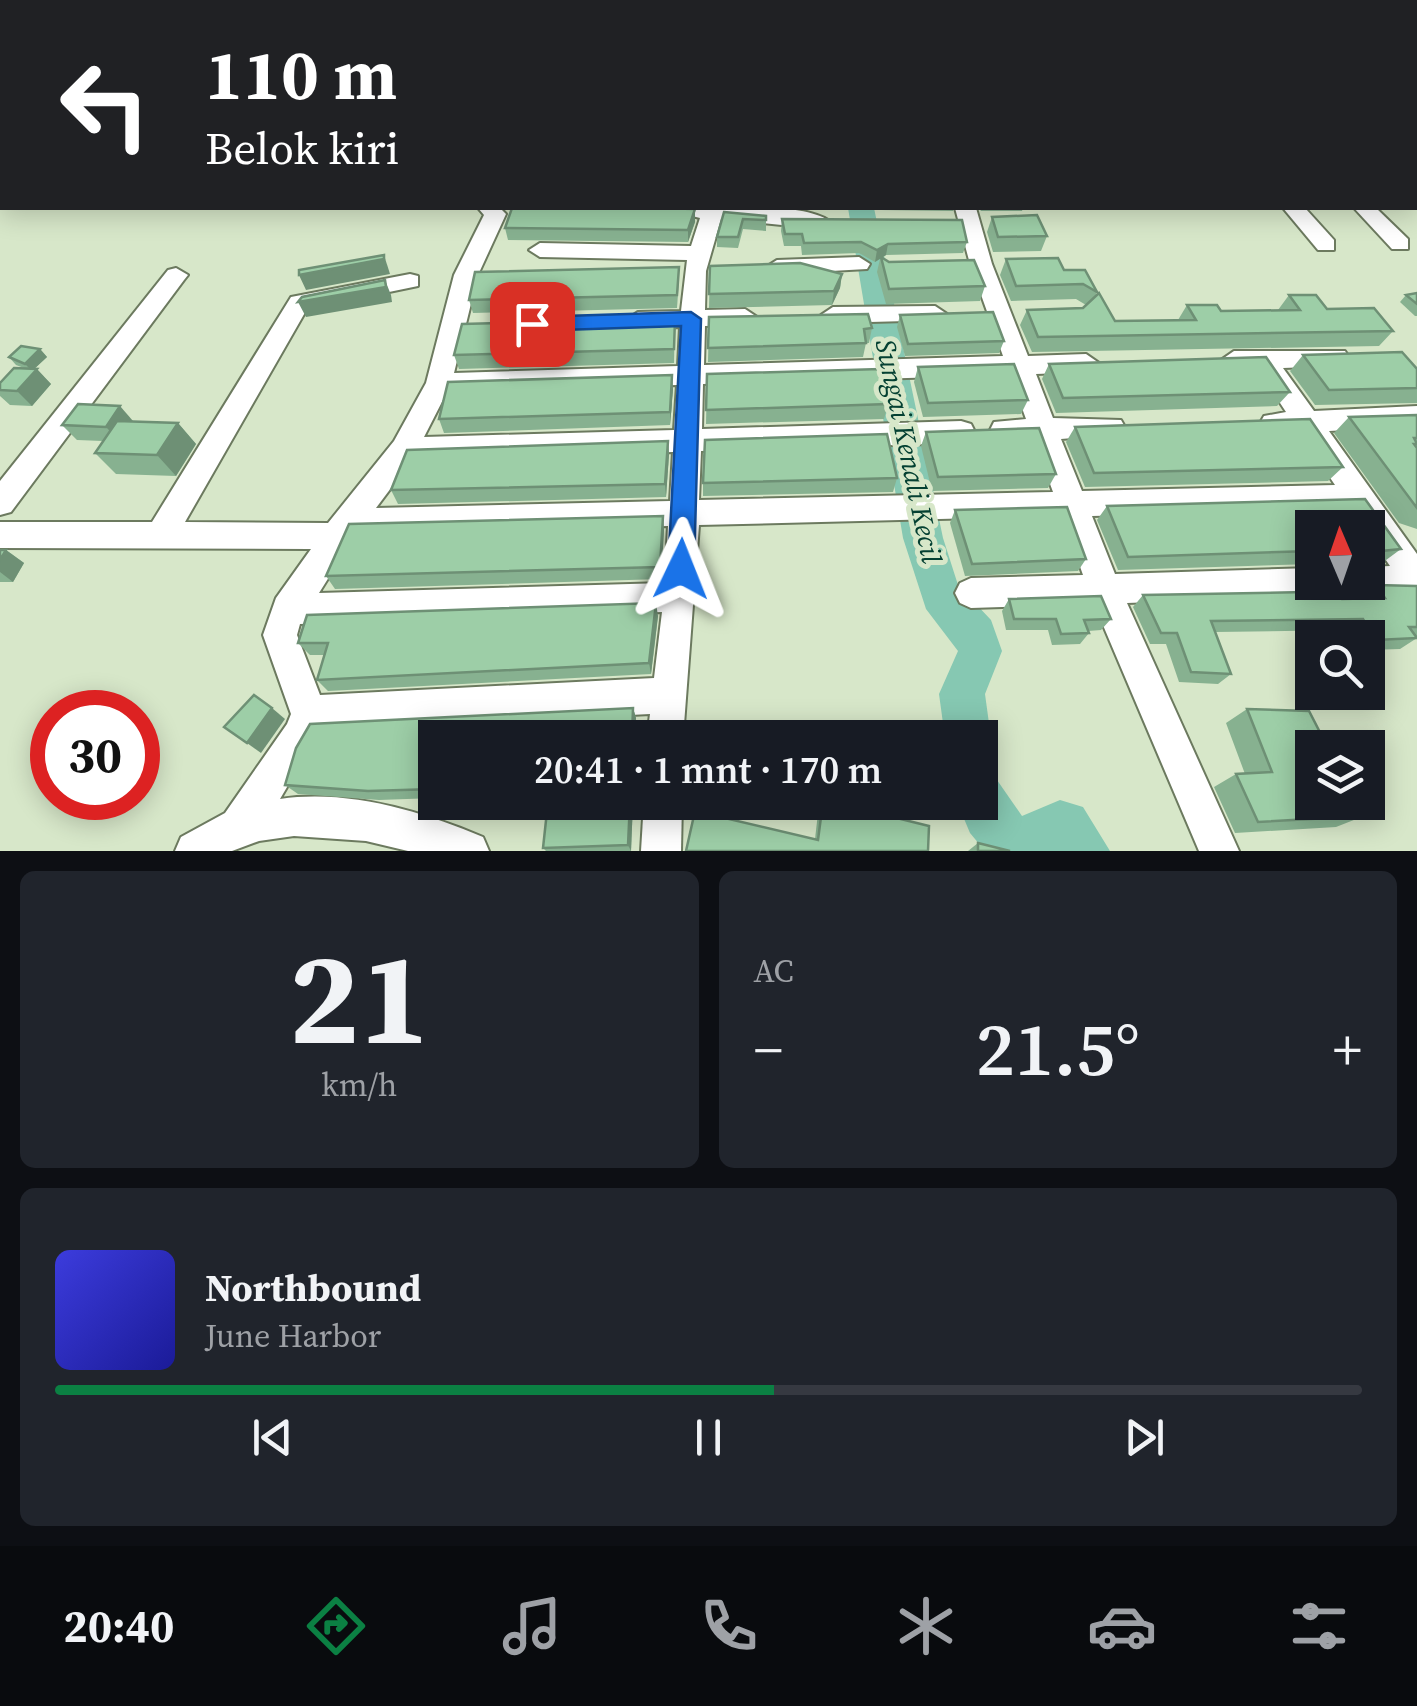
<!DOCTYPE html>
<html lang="id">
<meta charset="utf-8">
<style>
:root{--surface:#171b24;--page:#20242c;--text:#f1f3f6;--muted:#9ea1a6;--line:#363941;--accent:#0b8043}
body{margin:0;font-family:"Source Serif 4",serif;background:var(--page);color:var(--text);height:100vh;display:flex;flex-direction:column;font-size:38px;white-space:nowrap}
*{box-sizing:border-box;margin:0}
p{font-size:32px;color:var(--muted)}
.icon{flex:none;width:55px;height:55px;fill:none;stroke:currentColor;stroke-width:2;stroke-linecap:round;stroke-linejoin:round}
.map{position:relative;height:851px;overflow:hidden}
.details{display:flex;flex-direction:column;gap:20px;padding:20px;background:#0d0f14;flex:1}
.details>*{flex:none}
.hud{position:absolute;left:0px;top:0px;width:1418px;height:210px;box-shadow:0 5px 25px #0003;background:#202124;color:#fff;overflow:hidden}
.needle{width:65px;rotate:358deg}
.buttons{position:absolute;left:1295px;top:510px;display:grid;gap:20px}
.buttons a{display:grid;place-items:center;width:90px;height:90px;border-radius:0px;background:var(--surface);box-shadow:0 5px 25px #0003;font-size:50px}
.speed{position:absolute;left:30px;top:690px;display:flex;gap:20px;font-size:50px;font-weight:700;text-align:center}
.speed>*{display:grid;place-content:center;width:130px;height:130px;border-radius:50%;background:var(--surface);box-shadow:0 5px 25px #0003;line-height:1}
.speed .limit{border:15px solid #d22;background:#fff;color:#111}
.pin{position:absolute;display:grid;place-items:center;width:85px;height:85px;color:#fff;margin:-42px;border-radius:20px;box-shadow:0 5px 15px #0006}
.me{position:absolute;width:110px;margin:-55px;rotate:2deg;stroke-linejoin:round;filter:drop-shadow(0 0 8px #0008)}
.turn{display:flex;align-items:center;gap:35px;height:210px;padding:0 40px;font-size:45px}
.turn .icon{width:130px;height:130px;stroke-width:2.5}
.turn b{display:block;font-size:70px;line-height:85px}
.big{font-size:75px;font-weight:600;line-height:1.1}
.details .tile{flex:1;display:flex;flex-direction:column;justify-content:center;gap:15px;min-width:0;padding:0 35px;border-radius:15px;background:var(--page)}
.details .dial{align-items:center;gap:0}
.dial b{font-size:130px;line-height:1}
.song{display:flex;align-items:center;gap:30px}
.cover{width:120px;height:120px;border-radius:15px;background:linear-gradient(135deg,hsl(240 70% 55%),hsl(240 70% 35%))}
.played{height:10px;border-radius:5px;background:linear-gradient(90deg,var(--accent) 55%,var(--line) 55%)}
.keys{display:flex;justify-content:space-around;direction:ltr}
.heat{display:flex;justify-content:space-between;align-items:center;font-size:55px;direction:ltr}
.details .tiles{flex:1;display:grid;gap:20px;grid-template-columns:1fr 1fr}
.tile:last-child{grid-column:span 2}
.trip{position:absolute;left:418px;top:720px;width:580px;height:100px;border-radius:0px;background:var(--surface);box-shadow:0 5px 25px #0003;font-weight:600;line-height:100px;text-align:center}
.dock{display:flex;height:160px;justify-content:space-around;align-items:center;background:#090b0e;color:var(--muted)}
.dock .icon{width:70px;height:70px}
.dock .active{color:var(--accent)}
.dock b{font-size:45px;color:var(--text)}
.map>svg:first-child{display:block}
</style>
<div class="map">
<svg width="1417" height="851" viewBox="0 0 1417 851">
<rect width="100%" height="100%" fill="#d7e7c9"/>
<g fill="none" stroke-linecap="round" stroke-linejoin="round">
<g fill="#86c8b2" fill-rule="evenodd">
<path d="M848,208H874L943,538L958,585L991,620L1002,651L985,694L991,738L980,756V738H945L939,694L958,651L926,609L903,538Z"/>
<path d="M980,772L997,780L1022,816L1060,800L1083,807L1110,851H985L970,833L957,802H980Z"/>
</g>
<g stroke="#6c7a5f" stroke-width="4">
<g id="minor">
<path d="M130,0H148L149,2H131Z"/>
<path d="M1060,0H1085L1086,2H1061Z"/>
<path d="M1415,123L1417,124V136L1415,135Z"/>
<rect x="1415" y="181" width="2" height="14"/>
<path d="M478,208H500L506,214L478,275L454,373L678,366L680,327L638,328L626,320L638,312L681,311L687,260L540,257L529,250L540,243L691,246L700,218L688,215L687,208C720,208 808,201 832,223L821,229L721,219L706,271L705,310L745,309L757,317L745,325L705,326L704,365L1003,356L970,264L955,208H976L992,264L1028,356L1086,354L1099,363L1086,372L1036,374L1053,418L1121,420L1125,427L1121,434L1061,439L1082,491L1335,485L1299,432L1264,430L1260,423L1264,416L1286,412L1257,368L1234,369L1221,360L1234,351H1345L1349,357L1336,366L1283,368L1314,411L1417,406V426L1329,431L1417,554V594L1368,595L1357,591L1353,582H1368V567L1390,566L1351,509L1092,516L1115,574L1312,568V582H1328L1323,592L1312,596L1127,603L1239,851H1199L1094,604L971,608L960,603L955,593L960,583L971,578L1083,575L1062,516L699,525L683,738H647L650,714L320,731L280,799C348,789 421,811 483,837L489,851H408L366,841L294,836L259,841L232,851H175L181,837L225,813L287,724L291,714L263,635L276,598L311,549L0,548V522H152L291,297L410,274L418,276V286L307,309L185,522L328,523L394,441L426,383L454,275L484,215ZM1010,375L1026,419L994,422L990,430L994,438L1034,440L1053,492L699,500L701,451L961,443L971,440L975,432L971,424L961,421L702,429L703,384ZM677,385L674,430L424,437L447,392ZM673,452L670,501L376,508L412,460ZM668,526L665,583L319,593L356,534ZM662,612L654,678L320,695L297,635L300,624Z"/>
<path d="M1283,208H1305L1334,240V250H1318Z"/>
<path d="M1354,208H1376L1408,239V249H1392Z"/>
<path d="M859,257L870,264L867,269L777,274L766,267L777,260Z"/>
<path d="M176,268L188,275L184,280L11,512L0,515V481L168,270Z"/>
<path d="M935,306L947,314L944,320L833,323L821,315L833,307Z"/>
<path d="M644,802H682L681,851H641Z"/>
</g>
</g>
<use href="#minor" fill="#fff" fill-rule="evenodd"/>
</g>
<g fill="#87b190">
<path d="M809,208H954L953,211L809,209Z"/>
<path d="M979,208H1023L1022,211H981Z"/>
<path d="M724,212L766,216V231L743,229L738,248L717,247V237Z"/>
<path d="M992,217L1047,236L1041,251L993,252L987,232Z"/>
<path d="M782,219L967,242L963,253L886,255L882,258L889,262L985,286L980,301L886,304L877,272L880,259L875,262L859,253L802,255L801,246H784L781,231Z"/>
<path d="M695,222L688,242L508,240L505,228Z"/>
<path d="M1006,259L1064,270L1097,292L1095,297L1115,321L1178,320L1187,305L1221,311L1278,310L1289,295L1393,331L1379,346L1032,352L1020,325L1027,310L1083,308L1086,305L1076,299L1011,301L1000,275Z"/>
<path d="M710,266L842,274L840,288L832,305L709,308Z"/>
<path d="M679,280L677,308L473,313L469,300Z"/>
<path d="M1417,293V316H1415L1400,302L1406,295Z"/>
<path d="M900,315L1004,341L999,353L905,356L897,327Z"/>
<path d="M709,317L872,328L869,343H866L863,357L708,362Z"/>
<path d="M675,319L674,363L459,369L454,355Z"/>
<path d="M40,349L47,357L35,368L51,384L32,406L10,405L0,396V383L24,368L16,365L9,357Z"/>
<path d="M1303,355L1417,369V403L1315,405L1290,371Z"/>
<path d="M1049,364L1290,392L1277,406L1056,413L1042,379Z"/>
<path d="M918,367L1028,400L1021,414L923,417L914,382Z"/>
<path d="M707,374L888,404L884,419L706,424Z"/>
<path d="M673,389L670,425L444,433L439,419Z"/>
<path d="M1417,415V529L1399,523L1334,433L1349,417Z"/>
<path d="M133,421L132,422L178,423L196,444L176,476L116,474L95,453L103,441L77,440L62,425Z"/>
<path d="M1075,427L1343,467L1328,481L1085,487L1066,442Z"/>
<path d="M926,432L1056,474L1048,488L932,491L921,446Z"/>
<path d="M668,441L669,455L666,497L398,504L391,490Z"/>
<path d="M897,478L893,492L703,496V483Z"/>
<path d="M1365,499L1401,549L1382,563V565L1368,576V528H1312V566V564L1118,570L1097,520L1107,506Z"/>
<path d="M955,510L1086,559L1078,571L965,576L950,523Z"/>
<path d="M664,530L661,579L335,589L326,576Z"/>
<path d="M0,550H6L24,563L13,582H0Z"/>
<path d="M1376,585L1417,586V638L1400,649L1368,650V638H1352L1347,630L1215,632L1231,674L1218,684L1179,682L1166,644H1150L1133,607L1143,595L1362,599L1361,596Z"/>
<path d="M1009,599L1111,619L1101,630L1088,631L1089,633L1080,644L1052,645L1048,630H1006L1002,611Z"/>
<path d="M658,616L651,674L328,691L317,680L325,655H310L298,643Z"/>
<path d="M633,708L636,718L635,738H435V798L379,800L298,794L285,785L296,748L310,724Z"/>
<path d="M1247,709L1364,816L1336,827L1235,833L1214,787L1236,774H1245L1226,723Z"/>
<path d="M633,802L631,851H546L543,848Z"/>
<path d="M822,802L928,851L815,839L818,813Z"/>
<path d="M978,843L1010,851H968Z"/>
</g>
<g fill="#6e9075">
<path d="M695,209V222L688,242V230Z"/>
<path d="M888,244L886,255L875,262L877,250Z"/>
<path d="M384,255L390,274L306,290L299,275Z"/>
<path d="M842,274L840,288L832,305L834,291Z"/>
<path d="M385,280L391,295L392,302L306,317L298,302Z"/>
<path d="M40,349L47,357L32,371L25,364Z"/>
<path d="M37,369L51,384L32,406L17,391Z"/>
<path d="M672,375L673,389L670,425V412Z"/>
<path d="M120,406L133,421L119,441L106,427Z"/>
<path d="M178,423L196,444L176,476L157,455Z"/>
<path d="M668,441L669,455L666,497L665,484Z"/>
<path d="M663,516L664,530L661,579L660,567Z"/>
<path d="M6,550L24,563L13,582L0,572V560Z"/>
<path d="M656,603L658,616L651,674L649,663Z"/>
<path d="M272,708L285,719L261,753L247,743Z"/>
<path d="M633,708L636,718L635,738H632Z"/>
<path d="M630,802H633L631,851L628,845Z"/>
</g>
<g fill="#9dcea7" stroke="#6e9075" stroke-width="2.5">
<path d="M411,0H894V2H409Z"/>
<path d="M512,208H654L695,209L688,230L505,228Z"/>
<path d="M724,212L766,216V220L743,219L738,237H717Z"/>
<path d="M1037,215L1047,236L998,237L992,217Z"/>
<path d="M782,219L962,220L967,242L888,244L877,250L861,242L804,243L802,234H785Z"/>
<path d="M384,255V259L299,275V270Z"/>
<path d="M881,257L889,262L974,260L985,286L889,289Z"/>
<path d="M1058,258L1064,270H1085L1097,292L1083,284L1016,286L1006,259Z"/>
<path d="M800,263L842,274L834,291L709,294L710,266Z"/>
<path d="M679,267L677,295L469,300L475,272Z"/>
<path d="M385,280L386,287L298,302L302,297Z"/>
<path d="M1099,293L1115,321L1196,320L1187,305H1217L1221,311L1300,310L1289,295H1316L1327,309L1374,308L1393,331L1038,337L1027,310L1083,308Z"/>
<path d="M1417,293V304L1406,295Z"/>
<path d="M993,312L1004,341L908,344L900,315Z"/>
<path d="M868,314L872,328L864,329L866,343L708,348L709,317Z"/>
<path d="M675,319L674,349L454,355L462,324Z"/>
<path d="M21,346L40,349L25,364L9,357Z"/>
<path d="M1402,352L1417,369V388L1329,390L1303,355Z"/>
<path d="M1266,357L1290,392L1063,398L1049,364Z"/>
<path d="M1014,364L1028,400L928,403L918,367Z"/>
<path d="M14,368L37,369L17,391L0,390V383Z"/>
<path d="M880,369L888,404L706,410L707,374Z"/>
<path d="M672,375L670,412L439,419L448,382Z"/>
<path d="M78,404L120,406L106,427L62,425Z"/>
<path d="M1417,415V438H1414L1417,444H1414L1417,448V508L1349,417Z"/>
<path d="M1310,419L1343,467L1094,473L1075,427Z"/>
<path d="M117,421L178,423L157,455L95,453Z"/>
<path d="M1039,428L1056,474L938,477L926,432Z"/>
<path d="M887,434L897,478L703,483L705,440Z"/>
<path d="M668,441L665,484L391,490L407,450Z"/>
<path d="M1365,499L1401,549L1382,551V565L1368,567V528H1312V551L1128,557L1107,506Z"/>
<path d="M1067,507L1086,559L972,564L955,510Z"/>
<path d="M663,516L660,567L326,576L349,524Z"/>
<path d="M0,550H6L0,560Z"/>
<path d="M1376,585L1417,586V627H1409L1417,638L1376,640L1363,619L1211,621L1231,674L1191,672L1177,633H1161L1143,595L1307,592L1338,593L1342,599L1385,598Z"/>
<path d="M1101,596L1111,619L1084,620L1089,633L1061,634L1056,619H1014L1009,599Z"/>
<path d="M656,603L649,663L317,680L328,643H298L307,615Z"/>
<path d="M254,695L272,708L247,743L224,727Z"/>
<path d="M633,708L632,738H435V789L368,791L285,785L296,748L310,724Z"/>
<path d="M1247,709L1309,711L1328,748H1312V802H1356L1364,816L1258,822L1236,774L1272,772Z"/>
<path d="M548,802H630L628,845L543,848Z"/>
<path d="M823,802H832L929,826L928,851H686L695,811L818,840Z"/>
<path d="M978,843L1010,851H978Z"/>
</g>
<path fill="#1a73e8" stroke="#114b97" stroke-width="2.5" d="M691,312L701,319L694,569L691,577L681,581L672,577L668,569L681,326L532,331L522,324L532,317Z"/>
<g text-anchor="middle" stroke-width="10" stroke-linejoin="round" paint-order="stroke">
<g font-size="28" font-style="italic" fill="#044032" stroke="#d7e7c9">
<text transform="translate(909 451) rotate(78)" y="10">Sungai Kenali Kecil</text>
</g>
</g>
</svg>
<div class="buttons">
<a><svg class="needle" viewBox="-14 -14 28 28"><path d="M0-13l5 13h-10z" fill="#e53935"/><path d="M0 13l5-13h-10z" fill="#9ea1a6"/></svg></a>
<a><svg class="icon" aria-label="search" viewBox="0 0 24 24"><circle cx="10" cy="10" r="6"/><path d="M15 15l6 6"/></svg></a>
<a><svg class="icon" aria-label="layers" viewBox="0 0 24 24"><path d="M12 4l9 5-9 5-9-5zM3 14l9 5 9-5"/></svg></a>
</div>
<div class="speed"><div class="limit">30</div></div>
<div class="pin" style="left:532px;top:324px;background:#d93025"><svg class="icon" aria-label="arrive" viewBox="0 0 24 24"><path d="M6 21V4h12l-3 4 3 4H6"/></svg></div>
<svg class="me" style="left:681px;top:569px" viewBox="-20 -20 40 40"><path d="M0-17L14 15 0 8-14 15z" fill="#1a73e8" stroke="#fff" stroke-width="4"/></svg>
<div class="trip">20:41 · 1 mnt · 170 m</div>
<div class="hud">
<div class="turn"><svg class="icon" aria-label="left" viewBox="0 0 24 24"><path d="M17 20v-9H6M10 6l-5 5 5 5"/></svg><div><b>110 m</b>Belok kiri</div></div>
</div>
</div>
<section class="details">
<div class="tiles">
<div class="tile dial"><b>21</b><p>km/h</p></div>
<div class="tile"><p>AC</p>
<div class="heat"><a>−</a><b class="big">21.5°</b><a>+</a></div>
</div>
<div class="tile">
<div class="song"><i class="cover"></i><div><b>Northbound</b><p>June Harbor</p></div></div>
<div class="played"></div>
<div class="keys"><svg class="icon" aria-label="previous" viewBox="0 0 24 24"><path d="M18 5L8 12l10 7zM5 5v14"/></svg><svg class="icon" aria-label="pause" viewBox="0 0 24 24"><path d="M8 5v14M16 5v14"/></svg><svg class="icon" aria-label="next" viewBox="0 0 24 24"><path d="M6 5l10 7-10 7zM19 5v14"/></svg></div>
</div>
</div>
</section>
<nav class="dock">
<b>20:40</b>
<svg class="icon active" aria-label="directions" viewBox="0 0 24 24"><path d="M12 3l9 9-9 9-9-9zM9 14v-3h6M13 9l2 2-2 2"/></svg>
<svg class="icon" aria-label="music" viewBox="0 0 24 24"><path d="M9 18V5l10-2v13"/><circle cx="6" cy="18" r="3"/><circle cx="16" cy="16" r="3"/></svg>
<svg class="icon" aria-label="phone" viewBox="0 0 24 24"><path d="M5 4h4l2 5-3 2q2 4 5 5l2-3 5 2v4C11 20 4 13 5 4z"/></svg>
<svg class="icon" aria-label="climate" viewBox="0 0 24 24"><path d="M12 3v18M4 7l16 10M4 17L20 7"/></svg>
<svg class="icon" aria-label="car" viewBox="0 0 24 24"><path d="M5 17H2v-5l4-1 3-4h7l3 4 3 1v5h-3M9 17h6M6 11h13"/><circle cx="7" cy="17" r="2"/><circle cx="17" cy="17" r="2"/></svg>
<svg class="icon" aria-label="filters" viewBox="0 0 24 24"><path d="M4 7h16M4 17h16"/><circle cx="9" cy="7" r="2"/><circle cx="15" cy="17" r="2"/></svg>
</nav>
